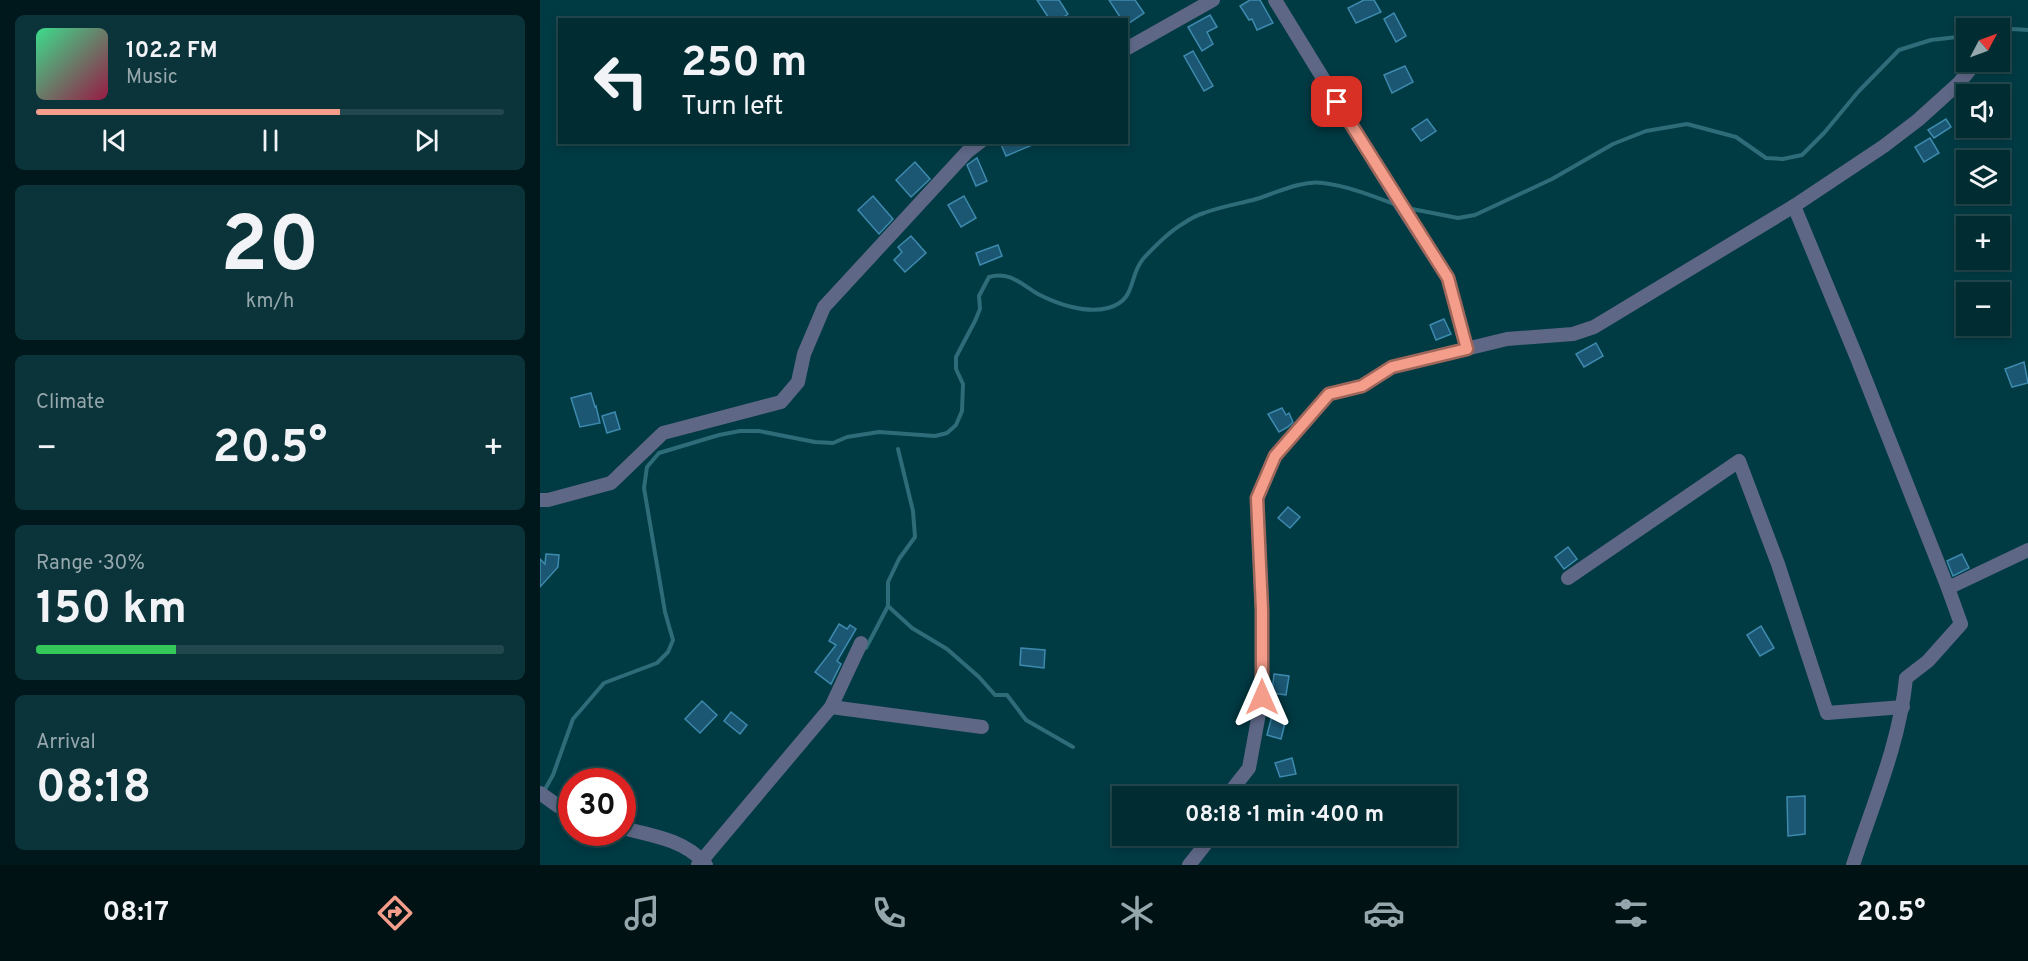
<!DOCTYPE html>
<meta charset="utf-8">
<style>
:root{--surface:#002c32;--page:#0a343a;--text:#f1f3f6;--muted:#95a7ac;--line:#22484d;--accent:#f49d8b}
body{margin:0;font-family:Overpass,sans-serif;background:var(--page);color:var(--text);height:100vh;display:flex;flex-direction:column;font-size:22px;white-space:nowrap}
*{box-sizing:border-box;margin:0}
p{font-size:20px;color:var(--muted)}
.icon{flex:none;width:33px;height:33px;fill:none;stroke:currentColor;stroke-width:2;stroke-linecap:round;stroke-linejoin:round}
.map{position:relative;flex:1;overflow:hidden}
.side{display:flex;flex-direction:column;gap:15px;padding:15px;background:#00181c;width:540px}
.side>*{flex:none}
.banner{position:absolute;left:18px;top:18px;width:570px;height:126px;border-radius:0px;box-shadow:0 3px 9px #0003,0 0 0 2px var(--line);background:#002c32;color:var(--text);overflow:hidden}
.needle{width:39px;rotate:49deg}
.controls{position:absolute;left:1416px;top:18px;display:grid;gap:12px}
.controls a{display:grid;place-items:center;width:54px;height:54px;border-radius:0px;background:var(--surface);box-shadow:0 3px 9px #0003,0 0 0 2px var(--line);font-size:30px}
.speed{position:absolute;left:18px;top:768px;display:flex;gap:12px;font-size:30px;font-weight:700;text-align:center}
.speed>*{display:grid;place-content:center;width:78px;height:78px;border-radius:50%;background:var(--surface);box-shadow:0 3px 9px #0003,0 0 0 2px var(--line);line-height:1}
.speed .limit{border:9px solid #d22;background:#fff;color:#111}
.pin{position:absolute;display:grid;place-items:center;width:51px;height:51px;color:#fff;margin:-26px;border-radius:12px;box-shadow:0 3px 9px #0006}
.me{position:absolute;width:66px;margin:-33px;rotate:0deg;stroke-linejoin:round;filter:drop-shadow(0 0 4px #0008)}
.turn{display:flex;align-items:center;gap:21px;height:126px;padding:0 24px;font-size:27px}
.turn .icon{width:78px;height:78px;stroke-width:2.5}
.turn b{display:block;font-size:42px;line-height:51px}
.big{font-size:45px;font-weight:700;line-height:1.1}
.side .tile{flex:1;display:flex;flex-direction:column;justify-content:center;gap:9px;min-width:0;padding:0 21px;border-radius:9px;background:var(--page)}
.side .dial{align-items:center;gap:0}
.dial b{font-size:78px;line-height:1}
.song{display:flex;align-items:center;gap:18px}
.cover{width:72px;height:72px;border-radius:9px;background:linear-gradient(135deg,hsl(150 70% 55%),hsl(340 70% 35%))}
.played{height:6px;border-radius:3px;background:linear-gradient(90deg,var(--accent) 65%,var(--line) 65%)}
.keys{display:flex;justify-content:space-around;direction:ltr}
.heat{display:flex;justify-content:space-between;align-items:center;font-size:33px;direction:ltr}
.charge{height:9px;border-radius:4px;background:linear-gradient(90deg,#34c759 30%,var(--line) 0)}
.trip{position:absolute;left:572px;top:786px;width:345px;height:60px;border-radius:0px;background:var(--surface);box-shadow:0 3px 9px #0003,0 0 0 2px var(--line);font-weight:700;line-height:60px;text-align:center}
.tab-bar{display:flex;height:96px;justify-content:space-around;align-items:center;background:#001214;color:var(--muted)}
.tab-bar .icon{width:42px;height:42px}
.tab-bar .selected{color:var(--accent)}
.tab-bar b{font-size:27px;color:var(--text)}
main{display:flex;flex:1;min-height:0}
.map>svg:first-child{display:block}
</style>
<main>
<section class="side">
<div class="tile">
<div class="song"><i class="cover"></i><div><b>102.2 FM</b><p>Music</p></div></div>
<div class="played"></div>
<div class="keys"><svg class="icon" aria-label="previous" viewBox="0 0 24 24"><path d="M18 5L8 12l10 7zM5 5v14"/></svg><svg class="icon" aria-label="pause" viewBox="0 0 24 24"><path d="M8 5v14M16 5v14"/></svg><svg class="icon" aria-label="next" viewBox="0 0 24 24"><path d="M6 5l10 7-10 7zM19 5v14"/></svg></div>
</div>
<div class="tile dial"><b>20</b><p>km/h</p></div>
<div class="tile"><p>Climate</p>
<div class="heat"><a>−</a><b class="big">20.5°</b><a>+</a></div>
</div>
<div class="tile"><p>Range · 30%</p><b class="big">150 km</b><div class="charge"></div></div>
<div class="tile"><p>Arrival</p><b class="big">08:18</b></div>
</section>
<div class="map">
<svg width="1488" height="865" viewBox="0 0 1488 865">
<rect width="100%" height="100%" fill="#003a43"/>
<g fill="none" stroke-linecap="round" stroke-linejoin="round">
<g stroke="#2d6c78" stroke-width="4">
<path d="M1465,30L1472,29L1488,30"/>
<path d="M867,208L918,218L935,215L1012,179L1073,144L1106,131L1147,124L1196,137L1226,158L1243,159L1262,155L1284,133L1318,92L1359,50L1391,40L1426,36"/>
<path d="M358,449L373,511L375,537L359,559L348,582V606L372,628L407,649L439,677L455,695H467L486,720L533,747"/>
<path d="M326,648L348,606"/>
<path d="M4,791L13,775L33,719L64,683L117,663L128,652L133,640L125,612L104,488L107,467L119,453L179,435L200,431H219L275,442L293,443L307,437L339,432L395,436L407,433L416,425L422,411L423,384L416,369V357L435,321L440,309L439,296L449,277C470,271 481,284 498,294C517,304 546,314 568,308C597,300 588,277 603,259C614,247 630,231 644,223C650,219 657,215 664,213C680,207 697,204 713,200C734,194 760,180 783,183C808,186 833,196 857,205"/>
</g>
</g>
<g fill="#1b5772" stroke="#3e8aaf" stroke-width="1.5">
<path d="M497,0H519L528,14L519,20H510Z"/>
<path d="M569,0H595L604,13L586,25V20H582Z"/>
<path d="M710,0H720L733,23L717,30L712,19L709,20L700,6Z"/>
<path d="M824,0H834L841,12L816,23L808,8Z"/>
<path d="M854,13L866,36L856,42L844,19Z"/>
<path d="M670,15L677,27L667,32L673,44L662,51L648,27Z"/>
<path d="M653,51L673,86L664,91L644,56Z"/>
<path d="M865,66L873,82L852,93L844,75Z"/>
<path d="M887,119L896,131L881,141L872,129Z"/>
<path d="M1406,119L1411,127L1394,138L1388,130Z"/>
<path d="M1390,138L1399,153L1384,162L1375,147Z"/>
<path d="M460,142H497V143L466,156Z"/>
<path d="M437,158L447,181L436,186L427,165Z"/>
<path d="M375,162L390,179L371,197L356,180Z"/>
<path d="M333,196L353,219L339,234L318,210Z"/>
<path d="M424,196L436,218L421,227L408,205Z"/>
<path d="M371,236L386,253L365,272L354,260L362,252L358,247Z"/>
<path d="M458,245L462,256L440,265L436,253Z"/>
<path d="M904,319L911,334L896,340L890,325Z"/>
<path d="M1056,343L1063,356L1044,367L1036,354Z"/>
<path d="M1484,362L1488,383L1472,387L1465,369Z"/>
<path d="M51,393L55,407L56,406L60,423L40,427L31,398Z"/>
<path d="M742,408L746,415L749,413L753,422L748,427L739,432L728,414Z"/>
<path d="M75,412L80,429L67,433L62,416Z"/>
<path d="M748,507L760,517L750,528L738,518Z"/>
<path d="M1028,547L1037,559L1024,569L1015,557Z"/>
<path d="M6,554L19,555L18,567L0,587V559L5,564Z"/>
<path d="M1422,554L1429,568L1413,576L1407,561Z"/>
<path d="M299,624L307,629L310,625L316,629L297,661L301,664L291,684L275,672L296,645L289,641Z"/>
<path d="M1221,626L1234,648L1220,656L1207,635Z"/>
<path d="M481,648L505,650L504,668L480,665Z"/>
<path d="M734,674L749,676L746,695L732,693Z"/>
<path d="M162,701L177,715L160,733L145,719Z"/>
<path d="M191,712L207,725L200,734L184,721Z"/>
<path d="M732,716L746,719L741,739L727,735Z"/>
<path d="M752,758L756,774L740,777L735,763Z"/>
<path d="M1265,796V834L1248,836L1247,797Z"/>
</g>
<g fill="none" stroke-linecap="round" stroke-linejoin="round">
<g stroke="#5e6786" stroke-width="14">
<path d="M735,0L862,207L908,278L927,349"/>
<path d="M1460,35L1463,31"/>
<path d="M586,49L673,0"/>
<path d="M1254,206L1317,358L1408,588L1488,550"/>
<path d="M0,500H8L71,483L123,433L241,402L258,382L264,354L284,307L427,152L440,142"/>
<path d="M1028,578L1199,461L1238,564L1287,713L1363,707"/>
<path d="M291,707L442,727"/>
<path d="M0,793L18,806L32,812"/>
<path d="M687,796L709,768L722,697V610L717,499L735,456L789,394L822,386L852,367L967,339L1033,334L1054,327L1254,206L1344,146L1378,120L1419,83L1436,62"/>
<path d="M82,828C111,835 146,840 166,865"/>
<path d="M158,865L291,707L321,643"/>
<path d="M649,865L672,836"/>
<path d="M1313,865C1333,804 1360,742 1366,678L1388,661L1421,624L1408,588"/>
</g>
</g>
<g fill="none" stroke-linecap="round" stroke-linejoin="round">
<g stroke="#9f665a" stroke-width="15">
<path id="route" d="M722,697V610L717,498L735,456L789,394L822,386L852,367L927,349L908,278L797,102"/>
</g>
<use href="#route" stroke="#f49d8b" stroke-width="10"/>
</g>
</svg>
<div class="controls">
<a><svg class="needle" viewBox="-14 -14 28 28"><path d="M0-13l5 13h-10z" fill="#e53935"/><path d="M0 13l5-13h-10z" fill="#95a7ac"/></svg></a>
<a><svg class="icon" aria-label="sound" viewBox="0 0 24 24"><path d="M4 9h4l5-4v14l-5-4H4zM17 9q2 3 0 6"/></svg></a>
<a><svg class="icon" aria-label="layers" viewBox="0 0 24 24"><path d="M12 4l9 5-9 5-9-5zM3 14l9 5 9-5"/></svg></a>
<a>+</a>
<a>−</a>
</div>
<div class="speed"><div class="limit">30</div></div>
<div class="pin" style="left:797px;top:102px;background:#d93025"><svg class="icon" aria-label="arrive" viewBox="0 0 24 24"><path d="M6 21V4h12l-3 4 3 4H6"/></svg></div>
<svg class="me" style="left:722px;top:697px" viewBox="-20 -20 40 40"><path d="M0-17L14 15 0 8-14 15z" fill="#f49d8b" stroke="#fff" stroke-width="4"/></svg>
<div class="trip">08:18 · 1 min · 400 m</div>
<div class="banner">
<div class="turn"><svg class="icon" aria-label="left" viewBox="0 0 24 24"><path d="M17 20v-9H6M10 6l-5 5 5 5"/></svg><div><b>250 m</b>Turn left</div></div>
</div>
</div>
</main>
<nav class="tab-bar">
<b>08:17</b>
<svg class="icon selected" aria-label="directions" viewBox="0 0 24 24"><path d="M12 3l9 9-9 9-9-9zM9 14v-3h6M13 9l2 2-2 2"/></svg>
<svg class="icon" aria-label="music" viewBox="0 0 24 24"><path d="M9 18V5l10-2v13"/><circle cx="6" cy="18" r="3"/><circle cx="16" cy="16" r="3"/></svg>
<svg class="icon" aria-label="phone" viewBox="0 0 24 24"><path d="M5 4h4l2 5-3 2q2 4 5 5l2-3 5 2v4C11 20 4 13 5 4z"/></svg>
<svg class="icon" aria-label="climate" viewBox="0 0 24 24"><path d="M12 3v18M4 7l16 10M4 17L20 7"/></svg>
<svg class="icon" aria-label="car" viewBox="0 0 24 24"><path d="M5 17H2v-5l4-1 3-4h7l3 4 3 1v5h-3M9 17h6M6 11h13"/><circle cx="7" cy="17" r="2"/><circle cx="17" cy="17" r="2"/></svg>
<svg class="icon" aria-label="filters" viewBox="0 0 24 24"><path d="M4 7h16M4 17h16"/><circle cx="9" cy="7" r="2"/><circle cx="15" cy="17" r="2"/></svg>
<b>20.5°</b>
</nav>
